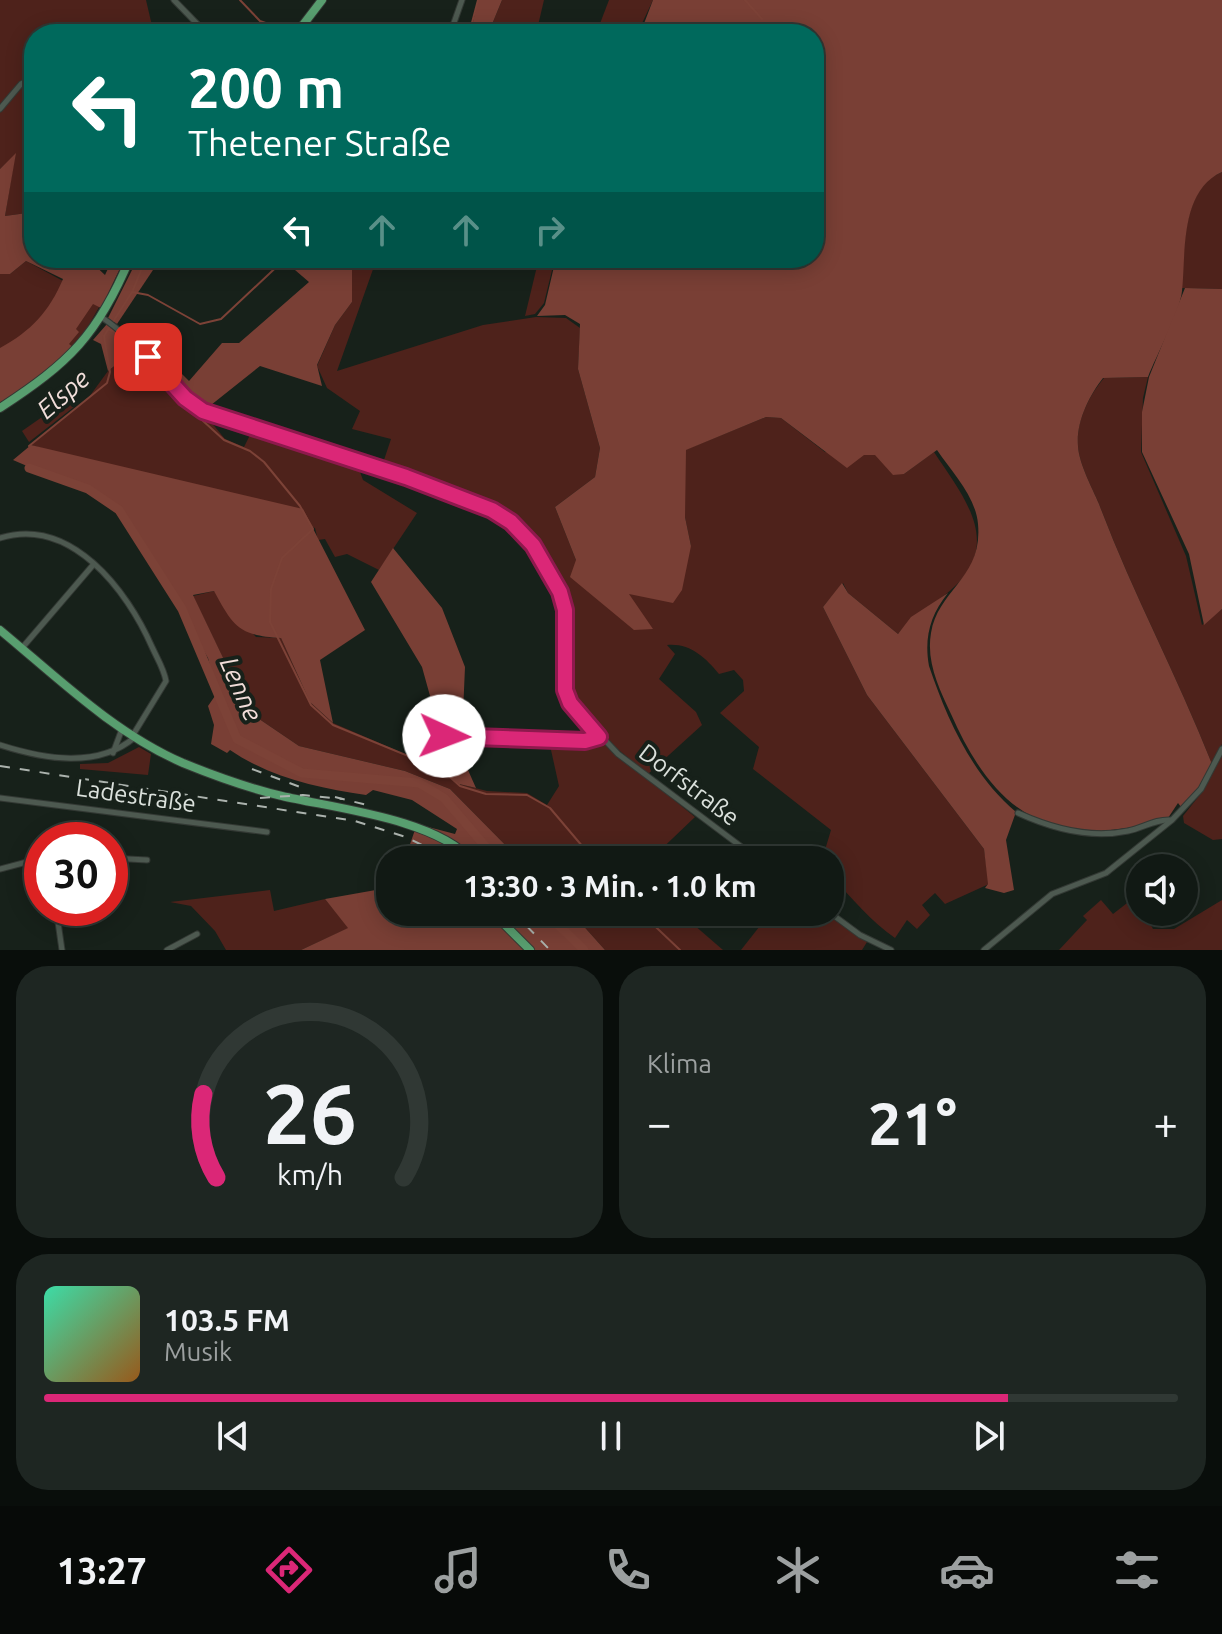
<!DOCTYPE html>
<html lang="de">
<meta charset="utf-8">
<style>
:root{--surface:#111914;--page:#1e2622;--text:#f1f3f6;--muted:#9ca0a0;--line:#303834;--accent:#db2777}
body{margin:0;font-family:Ubuntu,sans-serif;background:var(--page);color:var(--text);height:100vh;display:flex;flex-direction:column;font-size:30px;white-space:nowrap}
*{box-sizing:border-box;margin:0}
p{font-size:26px;color:var(--muted)}
.icon{flex:none;width:44px;height:44px;fill:none;stroke:currentColor;stroke-width:2;stroke-linecap:round;stroke-linejoin:round}
.map{position:relative;height:950px;overflow:hidden}
.details{display:flex;flex-direction:column;gap:16px;padding:16px;background:#090e0b;flex:1}
.details>*{flex:none}
.top-card{position:absolute;left:24px;top:24px;width:800px;height:244px;border-radius:32px;box-shadow:0 4px 20px #0003,0 0 0 2px var(--line);background:#00695c;color:#fff;overflow:hidden}
.controls{position:absolute;left:1126px;top:854px;display:grid;gap:16px}
.controls a{display:grid;place-items:center;width:72px;height:72px;border-radius:50%;background:var(--surface);box-shadow:0 4px 20px #0003,0 0 0 2px var(--line);font-size:40px}
.speed{position:absolute;left:24px;top:822px;display:flex;gap:16px;font-size:40px;font-weight:700;text-align:center}
.speed>*{display:grid;place-content:center;width:104px;height:104px;border-radius:50%;background:var(--surface);box-shadow:0 4px 20px #0003,0 0 0 2px var(--line);line-height:1}
.speed .limit{border:12px solid #d22;background:#fff;color:#111}
.pin{position:absolute;display:grid;place-items:center;width:68px;height:68px;color:#fff;margin:-34px;border-radius:16px;box-shadow:0 4px 12px #0006}
.me{position:absolute;width:88px;margin:-44px;rotate:92deg;stroke-linejoin:round;filter:drop-shadow(0 0 6px #0008)}
.turn{display:flex;align-items:center;gap:28px;height:168px;padding:0 32px;font-size:36px}
.turn .icon{width:104px;height:104px;stroke-width:2.5}
.turn b{display:block;font-size:56px;line-height:68px}
.lanes{display:flex;align-items:center;height:76px;padding:0 32px;background:#0003;justify-content:center;gap:40px;direction:ltr}
.lanes .off{opacity:.35}
.big{font-size:60px;font-weight:600;line-height:1.1}
.details .tile{flex:1;display:flex;flex-direction:column;justify-content:center;gap:12px;min-width:0;padding:0 28px;border-radius:32px;background:var(--page)}
.details .dial{align-items:center;gap:0}
.dial svg{height:208px;overflow:visible;fill:none;stroke:var(--line);stroke-width:7;stroke-linecap:round;text-anchor:middle}
.dial text{fill:var(--text);stroke:none}
.song{display:flex;align-items:center;gap:24px}
.cover{width:96px;height:96px;border-radius:12px;background:linear-gradient(135deg,hsl(160 70% 55%),hsl(30 70% 35%))}
.played{height:8px;border-radius:4px;background:linear-gradient(90deg,var(--accent) 85%,var(--line) 85%)}
.keys{display:flex;justify-content:space-around;direction:ltr}
.heat{display:flex;justify-content:space-between;align-items:center;font-size:44px;direction:ltr}
.details .tiles{flex:1;display:grid;gap:16px;grid-template-columns:1fr 1fr}
.tile:last-child{grid-column:span 2}
.trip{position:absolute;left:376px;top:846px;width:468px;height:80px;border-radius:32px;background:var(--surface);box-shadow:0 4px 20px #0003,0 0 0 2px var(--line);font-weight:600;line-height:80px;text-align:center}
.menu{display:flex;height:128px;justify-content:space-around;align-items:center;background:#070a08;color:var(--muted)}
.menu .icon{width:56px;height:56px}
.menu .current{color:var(--accent)}
.menu b{font-size:36px;color:var(--text)}
.map>svg:first-child{display:block}
</style>
<div class="map">
<svg width="1222" height="950" viewBox="0 0 1222 950">
<rect width="100%" height="100%" fill="#17211a"/>
<g fill="#4e221b">
<path d="M0,0H146L153,30L149,34H34V212L5,216L15,155L0,169Z"/>
<path d="M502,0H544L536,34H488Z"/>
<path d="M609,0H653L637,34H596Z"/>
<path d="M1222,172V289L1181,288C1185,250 1181,189 1222,172Z"/>
<path d="M352,258H377L337,371L483,325L536,317L566,318L580,328L578,369L600,448L595,477L555,507L576,560L628,593L691,546L685,517V450L766,417L781,418L825,452L876,455L893,474H904L934,452C964,498 1007,546 946,594C928,608 912,616 898,634L848,593L843,583L823,607L867,695L984,849L989,884L945,904L935,893L922,905L930,915L917,929L907,920L895,938C871,922 852,897 830,876V860H822L831,830L753,769L759,747L720,713L744,691L743,680L734,670L719,674C705,657 690,643 667,645L675,654L659,679L696,712L702,725L648,774L609,742L569,697L564,672L566,601L533,540L503,514L382,466L391,439L352,429L360,411L327,388L317,366L335,325L352,302Z"/>
<path d="M539,258H555L544,303L535,314L525,316Z"/>
<path d="M26,261L102,302L79,342L0,401V274H10Z"/>
<path d="M136,349L185,403L206,416L225,439L244,447L252,431L357,464L363,480L417,513L379,570L347,554L335,557L325,539L318,540L315,528L31,445L89,397L108,371Z"/>
<path d="M1148,377L1143,398L1141,452L1186,556L1202,625L1222,609V744L1212,764C1177,675 1132,592 1099,504C1092,487 1079,464 1078,446C1076,421 1089,396 1104,378Z"/>
<path d="M58,390L70,391L79,403L29,442L22,431L45,415L39,403Z"/>
<path d="M214,591L256,637L281,638L310,702L333,723L433,766L459,784L487,791L527,793L547,805L559,786L549,741H601L695,817L650,860H520L450,789L405,771L299,746L249,712L193,596Z"/>
<path d="M139,747L151,754L148,775L80,769V764L108,763Z"/>
<path d="M1222,754V839L1213,840L1184,823L1183,816L1203,791Z"/>
<path d="M270,890L274,911L325,899L349,928L301,950H226L215,931L191,906L170,902Z"/>
<path d="M1140,893V912H1149L1146,916L1153,929H1174L1222,900V950H1059L1087,920L1083,916L1101,900L1113,914Z"/>
<path d="M571,912H679L723,950H605Z"/>
<path d="M771,912H825L867,942L862,950H741Z"/>
</g>
<g fill="#793f35">
<path d="M478,0H502L488,34H464L473,22Z"/>
<path d="M653,0H1222V172C1179,191 1186,256 1182,291C1180,312 1156,356 1148,377L1103,378C1089,396 1076,422 1078,446C1079,464 1092,487 1099,504C1132,592 1177,675 1212,764L1199,788L1181,807L1178,803L1168,818C1057,852 997,819 951,714C939,688 926,662 931,633C938,589 983,578 978,524C976,497 952,472 937,450L904,474L893,475L875,455H864L847,468L781,418L766,417L686,450L685,517L691,546L682,590L673,603L629,594L653,629L634,630L570,577L576,560L555,507L595,477L600,448L578,369L580,324L565,315L537,316L545,305L556,258H814V34H640Z"/>
<path d="M16,153L5,216L34,212V258H73L75,267L90,261L105,275L113,258H125L101,308L93,304L76,329L79,332L69,344L74,348L50,369L0,403V348C31,331 49,312 63,279L26,261L10,274H0V169Z"/>
<path d="M138,258H161L117,324L108,318Z"/>
<path d="M281,258H304L317,269L326,258H352V302L335,325L317,365L322,386L260,366L206,409L192,401L149,355L156,348L189,381L222,343H239L309,282Z"/>
<path d="M1185,288L1222,289V609L1204,625L1189,554L1142,452V412L1149,377Z"/>
<path d="M107,324L136,349L108,371L101,344L93,340Z"/>
<path d="M31,445L303,509L365,630L320,660L333,723L310,702L281,638C239,636 233,626 214,591L193,595L249,712L299,746L405,771L450,789L520,860H399L408,850L417,824L455,834L457,829L412,800L373,790L366,795C318,788 271,778 230,750L227,753L211,744L214,725L208,706L217,693L208,658L122,513L99,497L13,460Z"/>
<path d="M393,548L442,608L465,667L462,736L456,743L476,788L459,784L433,766L440,732L422,667L371,582Z"/>
<path d="M842,583L848,593L898,634L911,617L948,593C930,615 924,638 929,666C947,719 972,775 1016,812L1006,840L1014,890L1004,893L985,888L988,884L984,849L867,695L823,607Z"/>
<path d="M390,877V912H571L605,950H301L348,928L325,899L387,888Z"/>
</g>
<g fill="none" stroke-linecap="round" stroke-linejoin="round">
<g stroke="#7c4237" stroke-width="2">
<path d="M240,0L260,21L288,31"/>
<path d="M745,0L762,19"/>
<path d="M469,34L478,0"/>
<path d="M133,290L146,258"/>
<path d="M108,329L117,333"/>
<path d="M133,348L180,400L224,440L250,451L264,462L300,506L313,529L282,558L271,589L270,622L311,705L333,725L442,770L460,786L486,794L527,795L550,808L594,860"/>
<path d="M29,446L107,383L110,372L104,336L132,292L148,295L200,324L221,319L286,258"/>
<path d="M640,912L680,950"/>
</g>
<g stroke="#7c4237" stroke-width="9">
<path d="M29,468L88,489L119,510L182,609L237,739L302,773L419,783L444,798L497,860"/>
<path d="M545,912L584,950"/>
</g>
<g stroke="#333934" stroke-width="7">
<g id="street">
<path d="M174,0L207,34"/>
<path d="M169,29V34"/>
<path d="M450,34L462,0"/>
<path d="M0,109L21,84L34,77"/>
<path d="M101,317C141,342 163,387 203,411L406,477L492,510L511,522L533,545L563,601L562,680L570,703L618,754L759,860"/>
<path d="M0,538C71,516 127,590 152,647C157,658 164,669 166,681L133,735"/>
<path d="M22,648L93,565"/>
<path d="M440,735L585,741L599,737"/>
<path d="M0,745C44,759 98,769 135,737"/>
<path d="M113,753L122,729"/>
<path d="M0,798L267,832"/>
<path d="M1018,813C1053,829 1090,839 1128,831C1143,828 1155,819 1171,820"/>
<path d="M110,858L147,860"/>
<path d="M0,869L42,858"/>
<path d="M56,908L62,950"/>
<path d="M829,912L860,935L891,950"/>
<path d="M167,950L197,934"/>
<path d="M984,950L1052,894L1106,873L1172,820L1201,789L1222,749"/>
</g>
</g>
<g stroke="#333934" stroke-width="10">
<g id="primary">
<path d="M296,34L322,0"/>
<path d="M0,408C69,363 98,335 130,258"/>
<path d="M0,630C58,678 114,733 183,763C215,776 248,788 282,796C333,808 436,819 471,860"/>
<path d="M492,912L530,950"/>
</g>
</g>
<use href="#street" stroke="#4d5950" stroke-width="5"/>
<use href="#primary" stroke="#589e6f" stroke-width="8"/>
<g stroke="#abb2ad" stroke-width="2" stroke-dasharray="10 10" stroke-linecap="butt">
<path d="M0,766L355,821L406,837L452,860"/>
<path d="M252,769L308,790"/>
<path d="M335,797L371,806"/>
<path d="M260,798L303,795L343,799"/>
<path d="M513,912L550,950"/>
</g>
</g>
<g fill="none" stroke-linecap="round" stroke-linejoin="round">
<g stroke="#8e194d" stroke-width="20">
<path id="route" d="M148,357L185,398L203,411L406,477L492,510L511,522L533,545L560,592L565,610V690L570,703L599,737L585,741L444,736"/>
</g>
<use href="#route" stroke="#db2777" stroke-width="14"/>
</g>
<g text-anchor="middle" stroke-width="8" stroke-linejoin="round" paint-order="stroke">
<g font-size="24" fill="#dbe1dc" stroke="#17211a">
<text transform="translate(689 785) rotate(37)" y="8">Dorfstraße</text>
<text transform="translate(136 796) rotate(8)" y="8">Ladestraße</text>
</g>
<g font-size="26" font-style="italic" fill="#f2deda" stroke="#17211a">
<text transform="translate(63 394) rotate(-41)" y="9">Elspe</text>
<text transform="translate(241 689) rotate(66)" y="9">Lenne</text>
</g>
</g>
</svg>
<div class="controls">
<a><svg class="icon" aria-label="sound" viewBox="0 0 24 24"><path d="M4 9h4l5-4v14l-5-4H4zM17 9q2 3 0 6"/></svg></a>
</div>
<div class="speed"><div class="limit">30</div></div>
<div class="pin" style="left:148px;top:357px;background:#d93025"><svg class="icon" aria-label="arrive" viewBox="0 0 24 24"><path d="M6 21V4h12l-3 4 3 4H6"/></svg></div>
<svg class="me" style="left:444px;top:736px" viewBox="-20 -20 40 40"><circle r="19" fill="#fff"/><path d="M0-13L10 11 0 6-10 11z" fill="#db2777"/></svg>
<div class="trip">13:30 · 3 Min. · 1.0 km</div>
<div class="top-card">
<div class="turn"><svg class="icon" aria-label="left" viewBox="0 0 24 24"><path d="M17 20v-9H6M10 6l-5 5 5 5"/></svg><div><b>200 m</b>Thetener Straße</div></div>
<div class="lanes"><svg class="icon" aria-label="left" viewBox="0 0 24 24"><path d="M17 20v-9H6M10 6l-5 5 5 5"/></svg><svg class="icon off" aria-label="ahead" viewBox="0 0 24 24"><path d="M12 20V5M6 11l6-6 6 6"/></svg><svg class="icon off" aria-label="ahead" viewBox="0 0 24 24"><path d="M12 20V5M6 11l6-6 6 6"/></svg><svg class="icon off" aria-label="right" viewBox="0 0 24 24"><path d="M7 20v-9h11M14 6l5 5-5 5"/></svg></div>
</div>
</div>
<section class="details">
<div class="tiles">
<div class="tile dial"><svg viewBox="0 0 100 80">
<path d="M14 69A42 42 0 1 1 86 69"/>
<path d="M14 69A42 42 0 0 1 9 37" stroke="#db2777"/>
<text x="50" y="56" font-size="32" font-weight="700">26</text>
<text x="50" y="72" font-size="11">km/h</text>
</svg></div>
<div class="tile"><p>Klima</p>
<div class="heat"><a>−</a><b class="big">21°</b><a>+</a></div>
</div>
<div class="tile">
<div class="song"><i class="cover"></i><div><b>103.5 FM</b><p>Musik</p></div></div>
<div class="played"></div>
<div class="keys"><svg class="icon" aria-label="previous" viewBox="0 0 24 24"><path d="M18 5L8 12l10 7zM5 5v14"/></svg><svg class="icon" aria-label="pause" viewBox="0 0 24 24"><path d="M8 5v14M16 5v14"/></svg><svg class="icon" aria-label="next" viewBox="0 0 24 24"><path d="M6 5l10 7-10 7zM19 5v14"/></svg></div>
</div>
</div>
</section>
<nav class="menu">
<b>13:27</b>
<svg class="icon current" aria-label="directions" viewBox="0 0 24 24"><path d="M12 3l9 9-9 9-9-9zM9 14v-3h6M13 9l2 2-2 2"/></svg>
<svg class="icon" aria-label="music" viewBox="0 0 24 24"><path d="M9 18V5l10-2v13"/><circle cx="6" cy="18" r="3"/><circle cx="16" cy="16" r="3"/></svg>
<svg class="icon" aria-label="phone" viewBox="0 0 24 24"><path d="M5 4h4l2 5-3 2q2 4 5 5l2-3 5 2v4C11 20 4 13 5 4z"/></svg>
<svg class="icon" aria-label="climate" viewBox="0 0 24 24"><path d="M12 3v18M4 7l16 10M4 17L20 7"/></svg>
<svg class="icon" aria-label="car" viewBox="0 0 24 24"><path d="M5 17H2v-5l4-1 3-4h7l3 4 3 1v5h-3M9 17h6M6 11h13"/><circle cx="7" cy="17" r="2"/><circle cx="17" cy="17" r="2"/></svg>
<svg class="icon" aria-label="filters" viewBox="0 0 24 24"><path d="M4 7h16M4 17h16"/><circle cx="9" cy="7" r="2"/><circle cx="15" cy="17" r="2"/></svg>
</nav>
